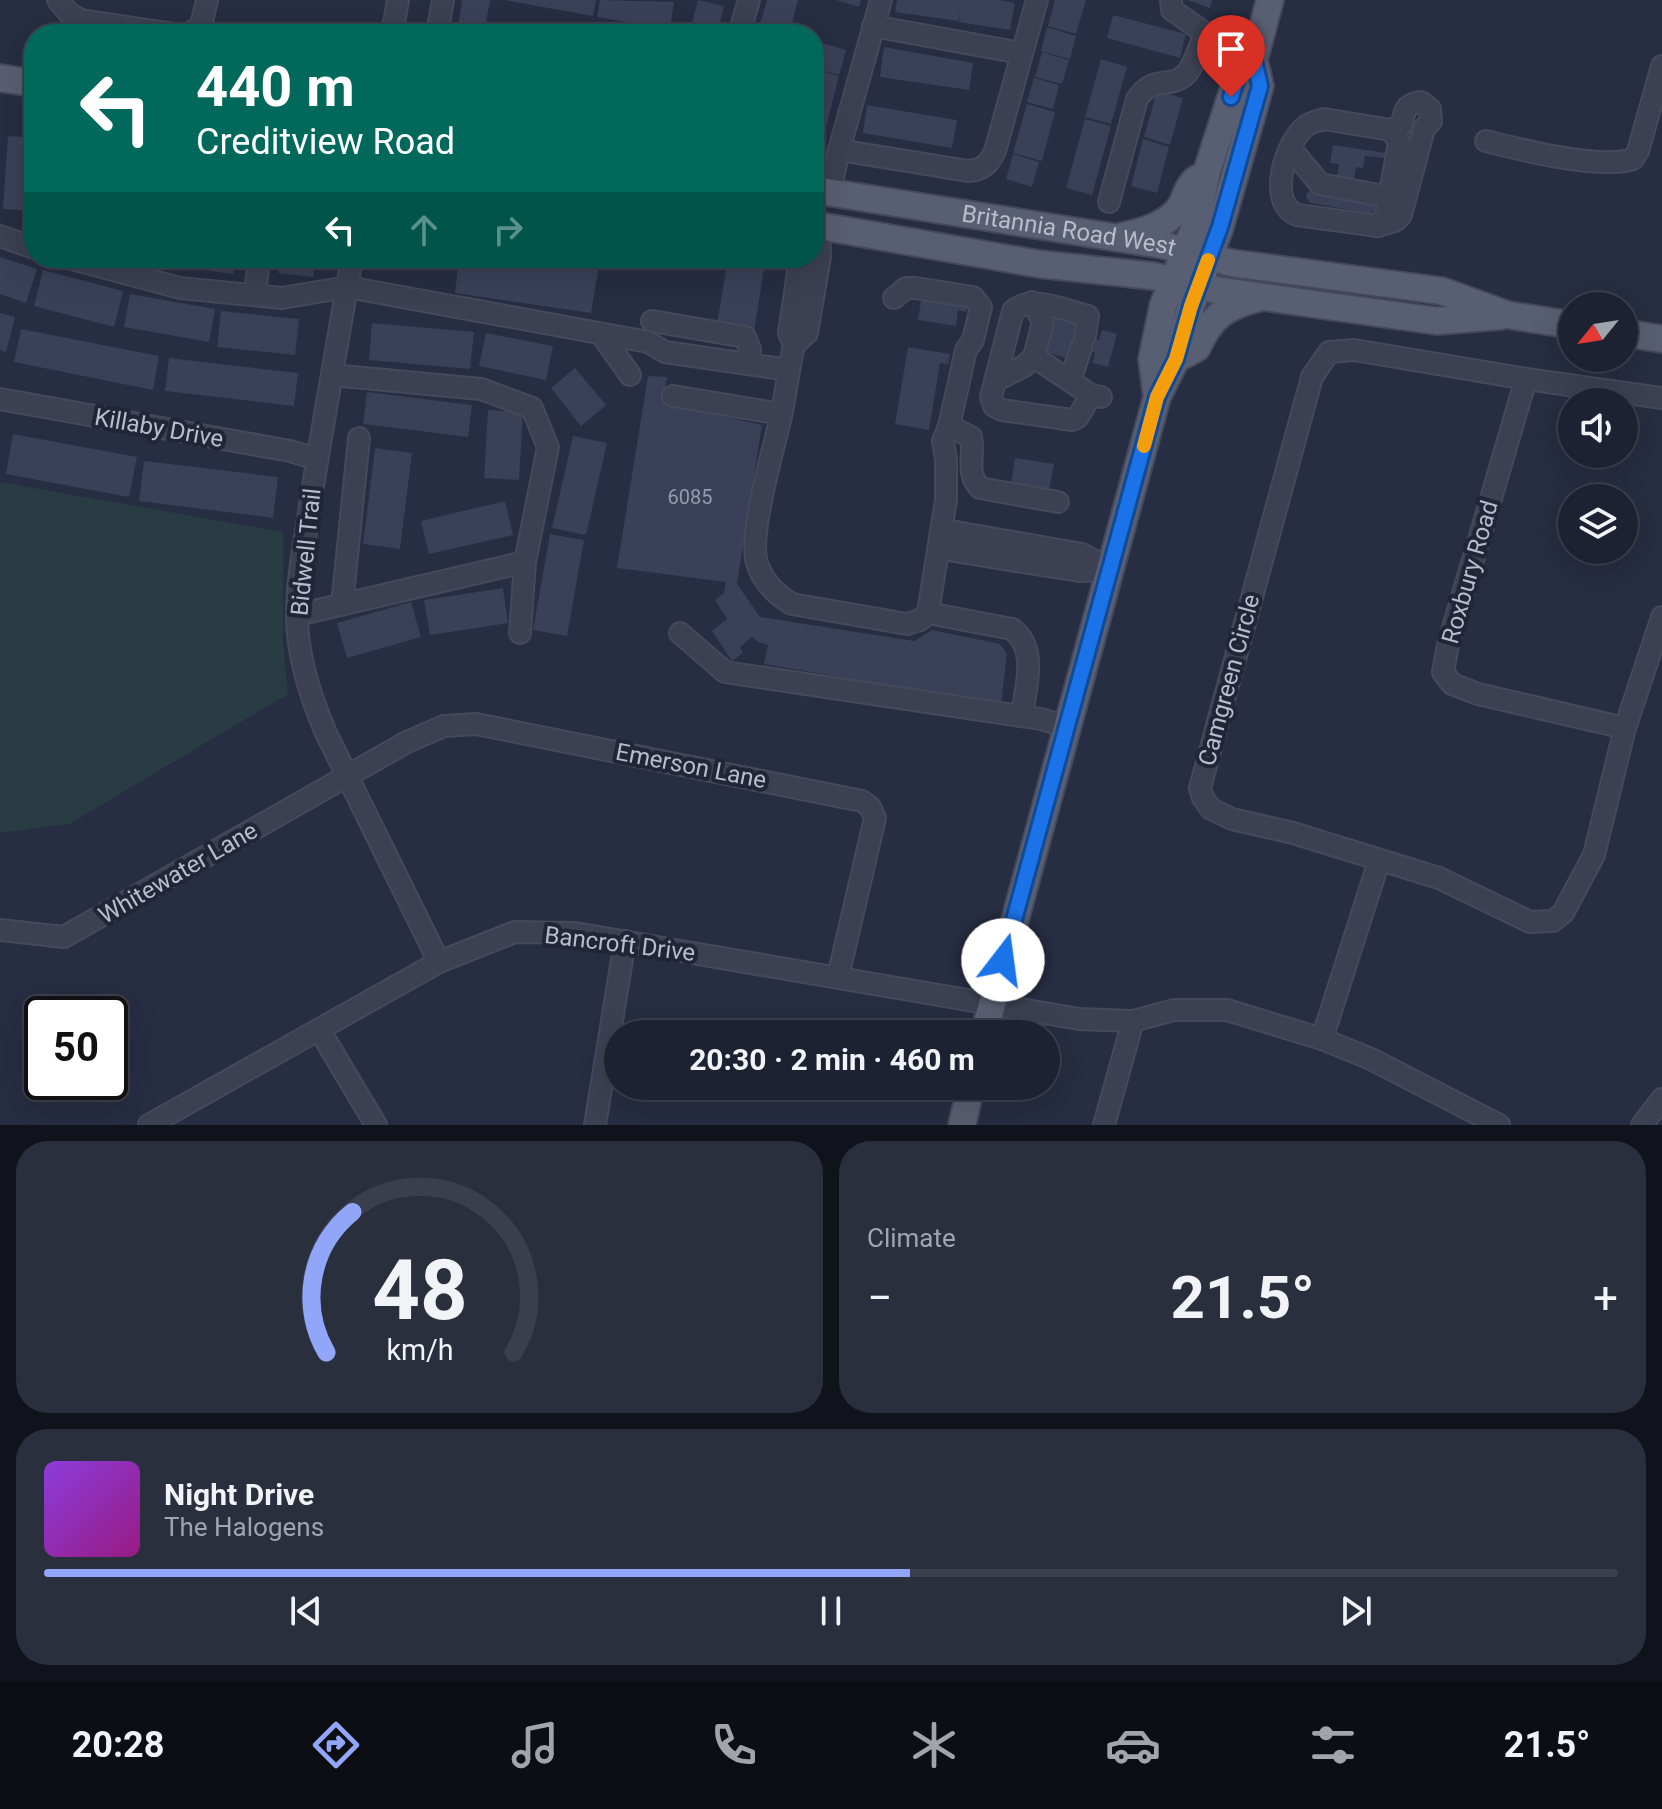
<!DOCTYPE html>
<meta charset="utf-8">
<style>
:root{--surface:#1d2232;--page:#2a2f3e;--text:#f1f3f6;--muted:#a0a4ac;--line:#3b3f4d;--accent:#91a6f8}
body{margin:0;font-family:Roboto,sans-serif;background:var(--page);color:var(--text);height:100vh;display:flex;flex-direction:column;font-size:30px;white-space:nowrap}
*{box-sizing:border-box;margin:0}
p{font-size:26px;color:var(--muted)}
.icon{flex:none;width:44px;height:44px;fill:none;stroke:currentColor;stroke-width:2;stroke-linecap:round;stroke-linejoin:round}
.map{position:relative;height:1125px;overflow:hidden}
.drawer{display:flex;flex-direction:column;gap:16px;padding:16px;background:#10131c;flex:1}
.drawer>*{flex:none}
.top-card{position:absolute;left:24px;top:24px;width:800px;height:244px;border-radius:32px;box-shadow:0 8px 32px #0002,0 0 0 2px var(--line);background:#00695c;color:#fff;overflow:hidden}
.needle{width:52px;rotate:240deg}
.fabs{position:absolute;left:1558px;top:292px;display:grid;gap:16px}
.fabs a{display:grid;place-items:center;width:80px;height:80px;border-radius:50%;background:var(--surface);box-shadow:0 8px 32px #0002,0 0 0 2px var(--line);font-size:40px}
.speed{position:absolute;left:24px;top:996px;display:flex;gap:16px;font-size:40px;font-weight:700;text-align:center}
.speed>*{display:grid;place-content:center;width:104px;height:104px;border-radius:50%;background:var(--surface);box-shadow:0 8px 32px #0002,0 0 0 2px var(--line);line-height:1}
.speed .limit{border:4px solid #111;border-radius:12px;background:#fff;color:#111}
.pin{position:absolute;display:grid;place-items:center;width:68px;height:68px;color:#fff;margin:-82px -34px;border-radius:50% 50% 50% 0;rotate:-45deg;box-shadow:0 0 8px #0007}
.pin .icon{rotate:45deg}
.me{position:absolute;width:88px;margin:-44px;rotate:15deg;stroke-linejoin:round;filter:drop-shadow(0 0 6px #0008)}
.turn{display:flex;align-items:center;gap:28px;height:168px;padding:0 40px;font-size:36px}
.turn .icon{width:104px;height:104px;stroke-width:2.5}
.turn b{display:block;font-size:56px;line-height:68px}
.lanes{display:flex;align-items:center;height:76px;padding:0 40px;background:#0003;justify-content:center;gap:40px;direction:ltr}
.lanes .off{opacity:.35}
.big{font-size:60px;font-weight:700;line-height:1.1}
.drawer .card{flex:1;display:flex;flex-direction:column;justify-content:center;gap:12px;min-width:0;padding:0 28px;border-radius:32px;background:var(--page)}
.drawer .dial{align-items:center;gap:0}
.dial svg{height:208px;overflow:visible;fill:none;stroke:var(--line);stroke-width:7;stroke-linecap:round;text-anchor:middle}
.dial text{fill:var(--text);stroke:none}
.song{display:flex;align-items:center;gap:24px}
.cover{width:96px;height:96px;border-radius:12px;background:linear-gradient(135deg,hsl(270 70% 55%),hsl(310 70% 35%))}
.played{height:8px;border-radius:4px;background:linear-gradient(90deg,var(--accent) 55%,var(--line) 55%)}
.keys{display:flex;justify-content:space-around;direction:ltr}
.heat{display:flex;justify-content:space-between;align-items:center;font-size:44px;direction:ltr}
.drawer .tiles{flex:1;display:grid;gap:16px;grid-template-columns:1fr 1fr}
.card:last-child{grid-column:span 2}
.trip{position:absolute;left:604px;top:1020px;width:456px;height:80px;border-radius:40px;background:var(--surface);box-shadow:0 8px 32px #0002,0 0 0 2px var(--line);font-weight:700;line-height:80px;text-align:center}
.tab-bar{display:flex;height:128px;justify-content:space-around;align-items:center;background:#0c0e14;color:var(--muted)}
.tab-bar .icon{width:56px;height:56px}
.tab-bar .on{color:var(--accent)}
.tab-bar b{font-size:36px;color:var(--text)}
.map>svg:first-child{display:block}
</style>
<div class="map">
<svg width="1662" height="1125" viewBox="0 0 1662 1125">
<rect width="100%" height="100%" fill="#272d42"/>
<path fill="#293b43" d="M0,482L283,532V643L288,694L69,824L0,833Z"/>
<g fill="#394058">
<path d="M462,0H490L484,34H457Z"/>
<path d="M504,0H596L593,16Z"/>
<path d="M600,0L674,2L670,29L597,17Z"/>
<path d="M698,0L724,6L717,34H689Z"/>
<path d="M767,0H798L789,34H757Z"/>
<path d="M836,0H861L859,7Z"/>
<path d="M897,0H999L1015,3L1010,30L959,22L960,13L958,21L895,12Z"/>
<path d="M1055,0H1086L1076,34L1048,26Z"/>
<path d="M1187,0H1212L1210,8Z"/>
<path d="M1113,15L1186,34L1180,58L1107,38Z"/>
<path d="M1047,27L1076,36L1070,59L1041,51Z"/>
<path d="M818,42L846,50L839,75L814,68Z"/>
<path d="M884,47L973,63L969,90L880,77Z"/>
<path d="M1042,52L1069,60L1062,84L1035,77Z"/>
<path d="M1101,59L1127,67L1111,124L1085,117Z"/>
<path d="M814,69L839,76L826,127L814,124Z"/>
<path d="M1034,78L1059,85L1053,109L1027,102Z"/>
<path d="M1157,91L1183,98L1170,145L1144,137Z"/>
<path d="M1027,104L1055,112L1042,161L1013,153Z"/>
<path d="M867,105L957,120L952,148L863,133Z"/>
<path d="M1085,119L1111,126L1092,195L1066,188Z"/>
<path d="M814,125L826,128L819,153L814,152Z"/>
<path d="M8,136L34,138V211L3,209Z"/>
<path d="M1143,139L1169,147L1157,193L1131,186Z"/>
<path d="M1333,145L1386,153L1385,158L1365,156L1363,168L1356,167L1351,196L1376,204L1375,210L1370,213L1310,203L1306,198L1307,193L1312,190L1334,194L1339,164L1330,163Z"/>
<path d="M1013,154L1039,162L1032,187L1006,179Z"/>
<path d="M0,257L37,269L26,303L0,294Z"/>
<path d="M200,258H236L233,274L199,269Z"/>
<path d="M280,258H315L313,277L278,273Z"/>
<path d="M459,258L600,259L591,313L455,293Z"/>
<path d="M728,258L765,263L753,337L716,331Z"/>
<path d="M43,270L123,291L114,327L34,306Z"/>
<path d="M130,294L215,309L209,342L124,327Z"/>
<path d="M922,294L968,301L966,312L958,310L956,326L918,320Z"/>
<path d="M221,311L299,319L295,355L217,347Z"/>
<path d="M0,313L15,317L6,352L0,350Z"/>
<path d="M1055,313L1077,319L1073,333L1099,340L1102,330L1117,334L1108,367L1093,363L1095,352L1069,345L1066,358L1045,352Z"/>
<path d="M372,323L474,332L470,369L369,360Z"/>
<path d="M21,329L159,356L153,390L14,362Z"/>
<path d="M486,333L553,346L546,380L479,366Z"/>
<path d="M908,347L950,354L948,364L940,363L929,430L895,424Z"/>
<path d="M169,358L298,373L294,406L165,391Z"/>
<path d="M575,368L606,405L581,426L551,388Z"/>
<path d="M648,376L667,377L663,403L762,425L737,584L760,617L914,641L932,630L1000,644L1007,654L1001,704L764,664L768,645L758,642L752,637L740,647L743,653L732,661L712,631L727,619L715,600L724,593L726,582L617,568Z"/>
<path d="M367,392L472,405L468,437L363,424Z"/>
<path d="M488,410L523,412L519,480L484,478Z"/>
<path d="M13,434L137,457L129,497L6,474Z"/>
<path d="M573,436L607,443L586,535L552,528Z"/>
<path d="M375,448L412,453L400,549L363,544Z"/>
<path d="M1015,458L1054,464L1048,496L1010,490Z"/>
<path d="M144,461L278,477L273,518L139,501Z"/>
<path d="M505,501L513,535L429,554L421,521Z"/>
<path d="M550,534L584,540L567,636L533,630Z"/>
<path d="M503,588L508,623L430,635L424,600Z"/>
<path d="M411,602L421,637L347,658L337,623Z"/>
</g>
<g fill="none" stroke-linecap="round" stroke-linejoin="round">
<g stroke="#45495b" stroke-width="24">
<g id="minor">
<path d="M58,0L69,13L81,20L174,34"/>
<path d="M1171,0L1172,10L1205,33L1258,42"/>
<path d="M873,26L1021,53"/>
<path d="M189,34L201,26L207,0"/>
<path d="M392,34L398,0"/>
<path d="M437,34L443,0"/>
<path d="M739,34L749,0"/>
<path d="M1324,119L1391,130L1399,142L1386,215L1378,226L1297,215C1266,202 1286,141 1306,126C1311,122 1318,121 1324,119Z"/>
<path d="M1486,141C1521,150 1600,170 1633,159L1638,151L1662,66"/>
<path d="M1291,149L1320,184L1389,197"/>
<path d="M839,150L968,171C983,170 989,164 995,151L1037,0"/>
<path d="M830,192L839,150L881,0"/>
<path d="M1109,202L1137,99C1155,73 1170,90 1186,74C1195,64 1200,45 1205,33"/>
<path d="M1378,226L1395,221L1401,215L1424,129L1431,121L1430,109L1421,102C1405,104 1404,111 1402,125L1391,130"/>
<path d="M0,236L34,248"/>
<path d="M68,258L180,288L282,298L347,287L648,342L665,352L789,370"/>
<path d="M352,258C338,340 323,423 310,505C305,541 297,578 297,615C297,655 310,696 326,733L439,962"/>
<path d="M800,258L789,333L794,345C789,367 786,390 782,412C775,445 748,533 757,563C762,580 776,595 792,604L907,624L920,620L928,613L946,500V459L943,441L949,426L966,350L973,340L981,307L973,297L915,288H906L894,298"/>
<path d="M255,295L259,258"/>
<path d="M1032,302L1043,322L1034,357L1091,395L1101,397"/>
<path d="M652,321L745,337L750,349L747,364"/>
<path d="M601,334L630,375"/>
<path d="M1085,336L1088,316C1067,311 1031,294 1013,311L991,397L994,406L1002,410L1072,420L1078,417L1091,395"/>
<path d="M794,345L807,333L820,257L819,226"/>
<path d="M332,375L481,389L532,408L548,447L525,562L520,633"/>
<path d="M1526,379L1448,645L1443,672L1452,684L1478,694L1625,728"/>
<path d="M995,381L1024,366L1034,357"/>
<path d="M1070,381L1081,348"/>
<path d="M673,396L781,414"/>
<path d="M1662,398L1526,379L1354,350L1329,352L1312,377L1200,788L1203,798L1211,809L1232,819L1293,833L1439,878L1530,922L1553,921L1563,913L1594,855L1625,728L1662,617"/>
<path d="M0,399L290,451L317,459"/>
<path d="M949,426L971,437C975,456 965,473 980,488L1058,502"/>
<path d="M956,532L1082,554L1111,570L1079,571L954,551L941,538Z"/>
<path d="M342,605L359,438"/>
<path d="M928,613L1012,629C1039,649 1025,688 1022,716"/>
<path d="M297,615L525,562"/>
<path d="M680,633L725,672L1041,719L1067,727"/>
<path d="M0,930L64,937L407,742L444,726L476,724L862,801L870,807L875,818L838,977"/>
<path d="M320,1031L376,1125"/>
<path d="M1322,1039L1379,861"/>
<path d="M149,1125L439,962L515,932L575,933L1079,1019L1133,1021L1174,1010H1227L1322,1039L1371,1059L1499,1125"/>
<path d="M595,1125L625,941"/>
<path d="M1104,1125L1133,1021"/>
<path d="M1642,1125L1662,1099"/>
</g>
</g>
<g stroke="#45495b" stroke-width="30">
<g id="major">
<path d="M0,78L34,83"/>
<path id="s1" d="M814,190L1163,245L1231,263L1442,291L1508,315L1572,325"/>
<path d="M814,225L1039,264L1153,276L1221,291L1437,321L1500,316"/>
<path d="M1123,236C1144,232 1168,225 1181,206C1187,195 1187,186 1198,178"/>
<path d="M1624,333L1662,339"/>
<path d="M1176,359L1197,348C1211,316 1225,307 1258,298"/>
<path d="M1157,397L1152,359L1163,306L1195,227L1207,171L1238,75L1254,60"/>
<path d="M984,1034L1157,397L1176,359L1191,306L1220,227L1260,86L1254,60L1270,0"/>
<path d="M962,1125L971,1086"/>
</g>
</g>
<use href="#minor" stroke="#3b4052" stroke-width="20"/>
<use href="#major" stroke="#595f72" stroke-width="26"/>
</g>
<g fill="none" stroke-linecap="round" stroke-linejoin="round">
<g stroke="#114b97" stroke-width="20">
<path id="route" d="M1003,960L1157,397L1176,359L1191,306L1220,227L1260,86L1254,60L1238,75L1231,97"/>
</g>
<use href="#route" stroke="#1a73e8" stroke-width="14"/>
<path stroke="#f59e0b" stroke-width="14" d="M1144,446L1157,397L1176,359L1191,306L1208,260"/>
</g>
<g text-anchor="middle" stroke-width="8" stroke-linejoin="round" paint-order="stroke">
<g font-size="20" fill="#969bad">
<text x="690" y="504">6085</text>
</g>
<g font-size="24" fill="#b8bccc" stroke="#202537">
<text dy="8" stroke="none"><textPath href="#s1" startOffset="258">Britannia Road West</textPath></text>
<text transform="translate(159 428) rotate(10)" y="8">Killaby Drive</text>
<text transform="translate(306 552) rotate(-84)" y="8">Bidwell Trail</text>
<text transform="translate(1470 572) rotate(-74)" y="8">Roxbury Road</text>
<text transform="translate(1229 680) rotate(-75)" y="8">Camgreen Circle</text>
<text transform="translate(691 766) rotate(11)" y="8">Emerson Lane</text>
<text transform="translate(178 873) rotate(-30)" y="8">Whitewater Lane</text>
<text transform="translate(620 944) rotate(7)" y="8">Bancroft Drive</text>
</g>
</g>
</svg>
<div class="fabs">
<a><svg class="needle" viewBox="-14 -14 28 28"><path d="M0-13l5 13h-10z" fill="#e53935"/><path d="M0 13l5-13h-10z" fill="#a0a4ac"/></svg></a>
<a><svg class="icon" aria-label="sound" viewBox="0 0 24 24"><path d="M4 9h4l5-4v14l-5-4H4zM17 9q2 3 0 6"/></svg></a>
<a><svg class="icon" aria-label="layers" viewBox="0 0 24 24"><path d="M12 4l9 5-9 5-9-5zM3 14l9 5 9-5"/></svg></a>
</div>
<div class="speed"><div class="limit">50</div></div>
<div class="pin" style="left:1231px;top:97px;background:#d93025"><svg class="icon" aria-label="arrive" viewBox="0 0 24 24"><path d="M6 21V4h12l-3 4 3 4H6"/></svg></div>
<svg class="me" style="left:1003px;top:960px" viewBox="-20 -20 40 40"><circle r="19" fill="#fff"/><path d="M0-13L10 11 0 6-10 11z" fill="#1a73e8"/></svg>
<div class="trip">20:30 · 2 min · 460 m</div>
<div class="top-card">
<div class="turn"><svg class="icon" aria-label="left" viewBox="0 0 24 24"><path d="M17 20v-9H6M10 6l-5 5 5 5"/></svg><div><b>440 m</b>Creditview Road</div></div>
<div class="lanes"><svg class="icon" aria-label="left" viewBox="0 0 24 24"><path d="M17 20v-9H6M10 6l-5 5 5 5"/></svg><svg class="icon off" aria-label="ahead" viewBox="0 0 24 24"><path d="M12 20V5M6 11l6-6 6 6"/></svg><svg class="icon off" aria-label="right" viewBox="0 0 24 24"><path d="M7 20v-9h11M14 6l5 5-5 5"/></svg></div>
</div>
</div>
<section class="drawer">
<div class="tiles">
<div class="card dial"><svg viewBox="0 0 100 80">
<path d="M14 69A42 42 0 1 1 86 69"/>
<path d="M14 69A42 42 0 0 1 24 15" stroke="#91a6f8"/>
<text x="50" y="56" font-size="32" font-weight="700">48</text>
<text x="50" y="72" font-size="11">km/h</text>
</svg></div>
<div class="card"><p>Climate</p>
<div class="heat"><a>−</a><b class="big">21.5°</b><a>+</a></div>
</div>
<div class="card">
<div class="song"><i class="cover"></i><div><b>Night Drive</b><p>The Halogens</p></div></div>
<div class="played"></div>
<div class="keys"><svg class="icon" aria-label="previous" viewBox="0 0 24 24"><path d="M18 5L8 12l10 7zM5 5v14"/></svg><svg class="icon" aria-label="pause" viewBox="0 0 24 24"><path d="M8 5v14M16 5v14"/></svg><svg class="icon" aria-label="next" viewBox="0 0 24 24"><path d="M6 5l10 7-10 7zM19 5v14"/></svg></div>
</div>
</div>
</section>
<nav class="tab-bar">
<b>20:28</b>
<svg class="icon on" aria-label="directions" viewBox="0 0 24 24"><path d="M12 3l9 9-9 9-9-9zM9 14v-3h6M13 9l2 2-2 2"/></svg>
<svg class="icon" aria-label="music" viewBox="0 0 24 24"><path d="M9 18V5l10-2v13"/><circle cx="6" cy="18" r="3"/><circle cx="16" cy="16" r="3"/></svg>
<svg class="icon" aria-label="phone" viewBox="0 0 24 24"><path d="M5 4h4l2 5-3 2q2 4 5 5l2-3 5 2v4C11 20 4 13 5 4z"/></svg>
<svg class="icon" aria-label="climate" viewBox="0 0 24 24"><path d="M12 3v18M4 7l16 10M4 17L20 7"/></svg>
<svg class="icon" aria-label="car" viewBox="0 0 24 24"><path d="M5 17H2v-5l4-1 3-4h7l3 4 3 1v5h-3M9 17h6M6 11h13"/><circle cx="7" cy="17" r="2"/><circle cx="17" cy="17" r="2"/></svg>
<svg class="icon" aria-label="filters" viewBox="0 0 24 24"><path d="M4 7h16M4 17h16"/><circle cx="9" cy="7" r="2"/><circle cx="15" cy="17" r="2"/></svg>
<b>21.5°</b>
</nav>
